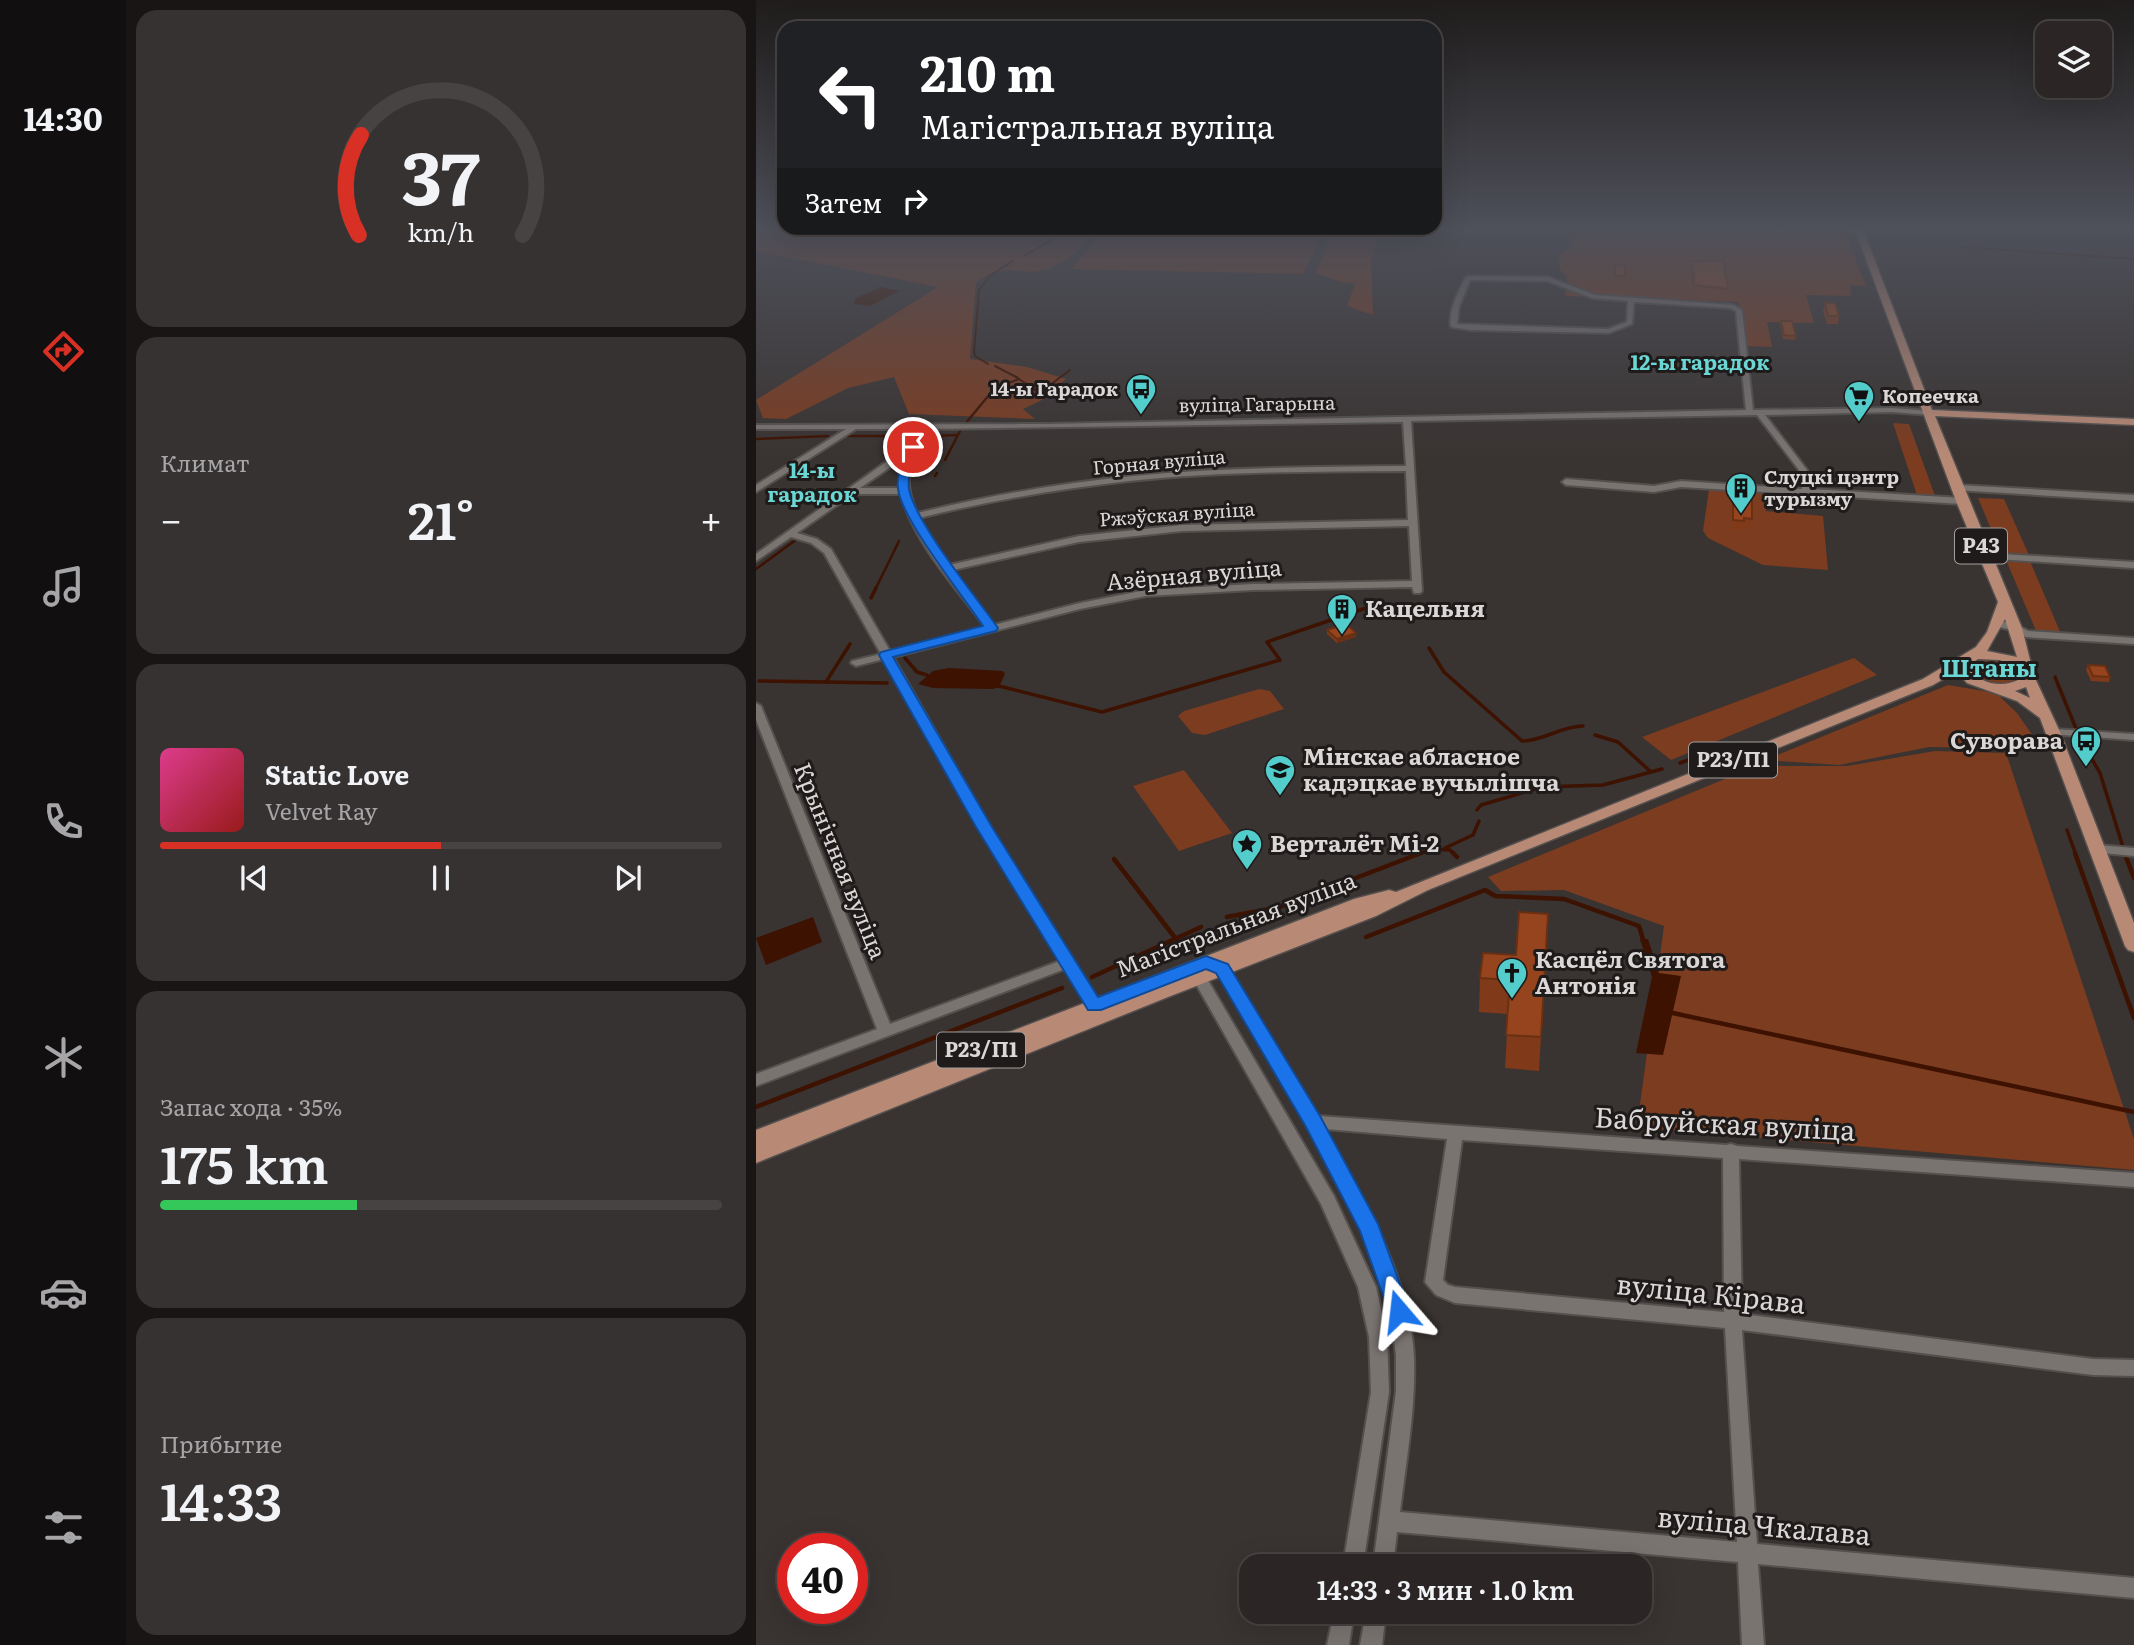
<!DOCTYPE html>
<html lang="ru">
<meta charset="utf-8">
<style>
:root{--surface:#2b2625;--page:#373232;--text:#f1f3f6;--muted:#a6a5a7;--line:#474342;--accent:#d93025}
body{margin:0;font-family:Literata,serif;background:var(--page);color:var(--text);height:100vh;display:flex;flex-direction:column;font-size:26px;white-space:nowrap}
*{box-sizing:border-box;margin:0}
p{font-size:23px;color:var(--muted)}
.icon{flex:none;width:38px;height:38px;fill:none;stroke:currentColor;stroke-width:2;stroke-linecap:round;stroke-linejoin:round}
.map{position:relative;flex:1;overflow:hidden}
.panel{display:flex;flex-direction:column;gap:10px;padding:10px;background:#181514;width:630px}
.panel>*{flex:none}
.banner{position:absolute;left:21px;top:21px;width:665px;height:214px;border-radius:21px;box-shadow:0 7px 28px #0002,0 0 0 2px var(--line);background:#202124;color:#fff;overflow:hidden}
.tools{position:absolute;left:1279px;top:21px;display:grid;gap:14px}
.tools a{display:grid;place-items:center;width:77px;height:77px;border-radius:14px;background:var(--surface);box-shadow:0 7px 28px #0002,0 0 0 2px var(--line);font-size:35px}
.speed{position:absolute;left:21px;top:1533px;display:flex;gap:14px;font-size:35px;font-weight:700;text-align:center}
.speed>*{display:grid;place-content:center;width:91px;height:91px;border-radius:50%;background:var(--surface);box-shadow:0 7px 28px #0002,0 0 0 2px var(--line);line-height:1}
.speed .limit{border:10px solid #d22;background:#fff;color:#111}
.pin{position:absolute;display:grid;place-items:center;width:60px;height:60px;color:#fff;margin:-30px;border:4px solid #fff;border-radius:50%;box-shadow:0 2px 7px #0007}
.me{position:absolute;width:77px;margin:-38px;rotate:343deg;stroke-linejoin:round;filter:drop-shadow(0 0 5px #0008)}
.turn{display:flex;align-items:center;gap:24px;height:147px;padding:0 28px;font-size:32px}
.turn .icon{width:91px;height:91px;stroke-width:2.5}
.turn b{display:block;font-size:49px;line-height:60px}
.then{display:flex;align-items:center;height:66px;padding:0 28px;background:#0003;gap:14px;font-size:26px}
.big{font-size:52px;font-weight:600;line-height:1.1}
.panel .tile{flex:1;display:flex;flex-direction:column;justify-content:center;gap:10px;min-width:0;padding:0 24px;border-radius:21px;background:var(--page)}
.panel .dial{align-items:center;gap:0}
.dial svg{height:182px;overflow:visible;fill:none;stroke:var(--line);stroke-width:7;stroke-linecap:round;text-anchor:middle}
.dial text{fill:var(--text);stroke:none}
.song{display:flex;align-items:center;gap:21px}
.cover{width:84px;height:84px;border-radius:10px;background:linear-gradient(135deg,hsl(330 70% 55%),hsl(0 70% 35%))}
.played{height:7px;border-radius:4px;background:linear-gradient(90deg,var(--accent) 50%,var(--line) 50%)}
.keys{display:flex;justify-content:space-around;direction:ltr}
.heat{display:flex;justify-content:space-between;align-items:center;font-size:38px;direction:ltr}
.charge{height:10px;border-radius:5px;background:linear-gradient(90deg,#34c759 35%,var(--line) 0)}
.trip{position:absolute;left:483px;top:1554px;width:413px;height:70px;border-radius:21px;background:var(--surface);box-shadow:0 7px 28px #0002,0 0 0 2px var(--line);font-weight:600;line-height:70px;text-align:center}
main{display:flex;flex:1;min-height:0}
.tab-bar{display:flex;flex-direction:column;width:126px;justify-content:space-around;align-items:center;background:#110f0f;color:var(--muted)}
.tab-bar .icon{width:49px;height:49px}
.tab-bar .current{color:var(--accent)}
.tab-bar b{font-size:32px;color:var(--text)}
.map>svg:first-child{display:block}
</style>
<main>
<nav class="tab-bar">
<b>14:30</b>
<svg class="icon current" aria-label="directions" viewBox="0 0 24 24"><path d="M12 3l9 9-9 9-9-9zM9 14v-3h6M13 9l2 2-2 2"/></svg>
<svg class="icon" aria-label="music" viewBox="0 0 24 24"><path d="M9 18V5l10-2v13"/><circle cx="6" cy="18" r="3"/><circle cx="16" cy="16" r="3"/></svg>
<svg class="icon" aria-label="phone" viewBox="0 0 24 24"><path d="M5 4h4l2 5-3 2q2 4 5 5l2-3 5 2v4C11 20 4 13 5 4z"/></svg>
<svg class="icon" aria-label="climate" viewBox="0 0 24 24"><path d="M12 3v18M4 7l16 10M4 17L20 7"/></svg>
<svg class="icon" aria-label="car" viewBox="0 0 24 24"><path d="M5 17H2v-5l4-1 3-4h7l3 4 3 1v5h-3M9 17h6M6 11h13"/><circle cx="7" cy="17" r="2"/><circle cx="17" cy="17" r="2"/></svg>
<svg class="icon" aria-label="filters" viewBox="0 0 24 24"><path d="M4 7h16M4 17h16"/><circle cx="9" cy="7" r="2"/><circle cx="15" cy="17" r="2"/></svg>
</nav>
<section class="panel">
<div class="tile dial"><svg viewBox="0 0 100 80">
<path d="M14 69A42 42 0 1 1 86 69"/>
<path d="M14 69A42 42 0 0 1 15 25" stroke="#d93025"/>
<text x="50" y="56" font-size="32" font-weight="700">37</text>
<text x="50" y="72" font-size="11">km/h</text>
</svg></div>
<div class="tile"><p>Климат</p>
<div class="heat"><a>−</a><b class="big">21°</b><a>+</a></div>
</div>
<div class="tile">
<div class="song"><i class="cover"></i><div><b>Static Love</b><p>Velvet Ray</p></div></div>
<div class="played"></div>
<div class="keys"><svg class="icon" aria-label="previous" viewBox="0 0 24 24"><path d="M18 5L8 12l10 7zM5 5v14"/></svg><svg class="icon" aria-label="pause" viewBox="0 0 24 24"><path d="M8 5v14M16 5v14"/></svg><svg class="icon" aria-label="next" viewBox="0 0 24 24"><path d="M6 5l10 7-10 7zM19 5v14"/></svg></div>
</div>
<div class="tile"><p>Запас хода · 35%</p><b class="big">175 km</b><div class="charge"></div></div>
<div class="tile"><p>Прибытие</p><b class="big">14:33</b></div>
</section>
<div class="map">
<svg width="1378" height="1645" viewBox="0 0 1378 1645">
<rect width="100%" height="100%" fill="#393331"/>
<g fill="#7c3c20">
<path d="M0,227L28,228H345C327,244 314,264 288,270C260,276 246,261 220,283L214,359L271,367L310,379L286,400L267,409L279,419L153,414L138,377L92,388L30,419L7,418L0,400L182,287L0,251Z"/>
<path d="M817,227H1087L1110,286L1094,285L1095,296L1050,295L1058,323L1011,322L1016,347L990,346L982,302L809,296L811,276L804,270L803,256L815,247Z"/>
<path d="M351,228H569L547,274L315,269Z"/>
<path d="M577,228H625L615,259L617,315L591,306L599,284L585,282L560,273Z"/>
<path d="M1137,423L1153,424L1179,496L1161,495Z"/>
<path d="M953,489L1010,493V511L1067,516L1072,570L1007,565L952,538L947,531Z"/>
<path d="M1222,498L1248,499L1273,555L1245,553Z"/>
<path d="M1250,560L1274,561L1305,634L1281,633Z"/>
<path d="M1098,658L1121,675L915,760L886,737Z"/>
<path d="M1224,658L1248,660L1263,672C1258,693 1221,682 1214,666Z"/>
<path d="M1192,685L1240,693L1261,713L1286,749L1173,747L1083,765L1009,760Z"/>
<path d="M503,689L514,691L528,709L449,735L436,733L422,716L428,711Z"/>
<path d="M1179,751L1250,753L1378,1139V1170L881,1127L908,926L808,890L745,891L732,877L1000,766H1091Z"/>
<path d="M428,770L476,833L423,851L377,786Z"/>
</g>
<g fill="#3d1200">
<path d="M125,287L144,291L114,306L98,304L100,298Z"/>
<path d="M193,668L247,671L249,674L243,687L237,689L177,688L162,684L177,671Z"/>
<path d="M57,917L66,942L10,965L0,938Z"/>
<path d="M884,939H892L903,973L925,976L907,1055L880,1053L896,977Z"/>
</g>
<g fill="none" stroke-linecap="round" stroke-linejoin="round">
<g stroke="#3d1200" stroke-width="2">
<path d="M313,230L317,228"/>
<path d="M1206,247L1378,259"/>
<path d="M269,255L309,233"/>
<path d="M232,364L219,356L218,352L223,290L235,275L257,261"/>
<path d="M239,366L262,378"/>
<path d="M247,385L263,379L272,385"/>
<path d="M294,385L314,370"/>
</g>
<g stroke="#3d1200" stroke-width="2.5">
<path d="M270,384L284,393L296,384"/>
<path d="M247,385L251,384"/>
<path d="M209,424L238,389"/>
<path d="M92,436H150"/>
<path d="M177,436L201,435"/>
<path d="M0,439L72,436"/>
<path d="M189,460L204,431"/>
<path d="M179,476L181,473"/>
<path d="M0,569L41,539"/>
<path d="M119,590L143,541"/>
</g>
<g stroke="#3d1200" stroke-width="3.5">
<path d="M115,598L120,588"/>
<path d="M673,648L688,672L766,741C788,741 805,726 827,726"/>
<path d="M149,658L161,672L171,675"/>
<path d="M1299,677L1321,731"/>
<path d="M3,681L131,683"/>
<path d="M70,682L94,644"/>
<path d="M239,685L346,712L524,660L511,642L610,608"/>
<path d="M839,735L862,742L895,772"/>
<path d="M1325,740L1344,773L1367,847"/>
<path d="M924,763L971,746"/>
<path d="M721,810L725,805L786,787L847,785L906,769"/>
<path d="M1311,830L1320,855"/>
<path d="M689,848L717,835L723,821"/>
<path d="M661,855L676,849L694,850L699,855"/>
</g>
<g stroke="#3d1200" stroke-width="4.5">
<path d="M697,853L701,857"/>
<path d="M1319,853L1378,1018"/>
<path d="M1370,857L1378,878"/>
<path d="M358,859L420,939"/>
<path d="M471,917L524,907L665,853"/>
<path d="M610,937L729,890L739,896L808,899L883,926L888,943"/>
<path d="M336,977L445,927"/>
<path d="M912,1012L1378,1112"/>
<path d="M0,1107L306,988"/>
</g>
<g stroke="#54504e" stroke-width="4">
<g id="minor">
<path d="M712,276L792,277L839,295L977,305L986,310L997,410L1136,408L1174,411L1178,413L1174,415L1136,412L1009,415L1051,470L1055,489L1206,498L1210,501L1206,504L925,487L898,492L810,485L806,482L810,479L898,486L925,481L1046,489L1043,470L1001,415L655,421L666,591L664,593H658L656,587L497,590L390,596L324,609L137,657L234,827L345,1005L343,1009H333L309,969L0,1086V1074L121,1029L0,720V703L5,706L134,1024L304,961L222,827L128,659L100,666L95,663L96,661L125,654L68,553L55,543L35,537L0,561V554L154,445L165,429H100L0,492V485L90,429H0V425L291,424L990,410L980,311L974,308L878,302L876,324L853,333L715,330L695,327C692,311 702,293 709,278ZM714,280L791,281L836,298L872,301L871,322L852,329L701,324L703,307ZM647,422L650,466C559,467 467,467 377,476C304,483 232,496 161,513C145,479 154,458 172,429ZM149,457L144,473V488H104ZM650,471L652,520L426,525L323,536L193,565L163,518C232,501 302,489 373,481C465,471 558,472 650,471ZM97,494H145C158,543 199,586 229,627L134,651L75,549L61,539L41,533ZM653,526L656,581L497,584L390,590L324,603L238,625L197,570L323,542L426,531Z"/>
<path d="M1202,485L1378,495V501L1199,490L1198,488Z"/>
<path d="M1229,553L1378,562V568L1226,558V554Z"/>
<path d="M1242,621L1259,624L1272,631L1378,638V644L1270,637L1252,629L1238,626V622Z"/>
<path d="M1297,729L1378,734V740L1293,734L1291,732L1293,730Z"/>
<path d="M1341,845L1378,848V856L1337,852L1335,849L1337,846Z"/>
<path d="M460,961L471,965L562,1116L970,1145L975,1144L981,1146L1378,1173V1187L983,1159L986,1314L1337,1359L1378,1360V1376L1337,1375L986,1330L1001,1544L1378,1578V1598L1002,1564L1008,1645H986L982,1562L641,1532L637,1566H617L640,1391V1355L634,1311L607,1231L551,1126L461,971L455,969L453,966L455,963ZM569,1129L691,1139L669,1282L680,1295L699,1303L969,1328L981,1542L644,1512C650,1461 660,1408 658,1357C654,1276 606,1198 569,1129ZM706,1140L967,1158L968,1312L699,1287L692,1285L687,1280Z"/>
<path d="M447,964L452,966L454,969L450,977L578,1196L620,1287L631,1337L633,1392L607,1566H587L615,1392L613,1337L602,1287L565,1204L436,977L442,966Z"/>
<path d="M578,1612H598L593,1645H571Z"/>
<path d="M610,1612H630L626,1645H604Z"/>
</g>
</g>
<g stroke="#54504e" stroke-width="3">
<path id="major" d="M1098,227H1106L1176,410L1378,419V425L1179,416L1266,628L1278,676L1304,732L1378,923V952L1372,950L1369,946L1284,718L1261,701L1211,683L1201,671L1177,685L672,890L620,916L412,997L0,1163V1146L6,1144L0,1146V1130L598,899L633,890L640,892L1167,679L1220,647L1231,632L1242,602L1200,501ZM1249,619L1261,657L1231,651ZM1222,659L1244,660L1265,673L1264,679C1246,689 1222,684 1212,666ZM1270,687L1274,698L1259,691Z"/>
</g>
<use href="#minor" fill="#7a7471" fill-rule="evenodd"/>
<use href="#major" fill="#b88a76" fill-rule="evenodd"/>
</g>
<g fill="#813a19">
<path d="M936,262L972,289L971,293L938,289Z"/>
<path d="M859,265L869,266V280H858Z"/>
<path d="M1069,303L1083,316L1082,324H1071L1067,311Z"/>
<path d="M1025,321L1040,336L1039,340L1027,339L1024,324Z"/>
<path d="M977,488L996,519L995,528L987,527L986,530H976V497Z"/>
<path d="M571,630L600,637L581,643L571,634Z"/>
<path d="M1332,665L1354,677L1353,682L1335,681L1330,670Z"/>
<path d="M792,914L783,1071L749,1068L752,1014L723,1012L724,978L760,955Z"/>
</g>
<path fill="#693014" d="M600,633V637L581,643V639Z"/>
<g fill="#96441d" stroke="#693014" stroke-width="2">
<path d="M967,260L972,289L938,285L936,262Z"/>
<path d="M859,265L869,266V276H859Z"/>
<path d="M1069,303H1079L1083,316H1072Z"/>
<path d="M1025,321H1036L1040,336L1028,335Z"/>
<path d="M977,488L996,494V519L988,518V521L977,520Z"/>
<path d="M590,624L600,633L581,639L571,630Z"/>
<path d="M1332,665L1349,666L1354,677L1337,676Z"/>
<path d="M763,912L792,914L785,1037L750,1035L754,980L724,978L727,953L760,955Z"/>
</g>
<linearGradient id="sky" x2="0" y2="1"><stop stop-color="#1f1c1b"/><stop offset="0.5" stop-color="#4e505a"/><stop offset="1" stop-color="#4e505a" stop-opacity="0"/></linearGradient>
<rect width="1378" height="457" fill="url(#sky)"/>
<path fill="#1a73e8" stroke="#114b97" stroke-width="2" d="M157,443L162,447C158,460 151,475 153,489C159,522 220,597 242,628L240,631L137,657L236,827L342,997L450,956L472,964L564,1116L622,1224L654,1311L651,1318L643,1321L635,1318L604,1231L550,1127L460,973L450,969L345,1010H332L220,827L123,655L125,652L227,626C207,596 146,520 142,489C140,474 147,460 152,447Z"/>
<defs>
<g id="bus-pin" transform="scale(1.575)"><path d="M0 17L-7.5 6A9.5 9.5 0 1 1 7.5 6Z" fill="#53cdcb" stroke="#1e1b1a"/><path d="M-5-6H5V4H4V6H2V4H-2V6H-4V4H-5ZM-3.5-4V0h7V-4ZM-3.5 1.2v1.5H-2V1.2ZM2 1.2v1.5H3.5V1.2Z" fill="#111"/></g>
<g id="supermarket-pin" transform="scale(1.575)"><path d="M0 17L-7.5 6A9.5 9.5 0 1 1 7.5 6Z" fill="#53cdcb" stroke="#1e1b1a"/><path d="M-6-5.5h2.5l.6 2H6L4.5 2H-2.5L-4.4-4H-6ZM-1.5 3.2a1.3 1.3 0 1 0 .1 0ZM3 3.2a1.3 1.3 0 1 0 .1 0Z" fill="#111"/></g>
<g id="building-pin" transform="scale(1.575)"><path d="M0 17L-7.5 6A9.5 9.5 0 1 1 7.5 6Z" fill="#53cdcb" stroke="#1e1b1a"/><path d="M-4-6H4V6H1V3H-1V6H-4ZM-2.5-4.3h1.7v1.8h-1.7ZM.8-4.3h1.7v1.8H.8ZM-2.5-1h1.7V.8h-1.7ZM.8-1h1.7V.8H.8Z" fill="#111"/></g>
<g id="school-pin" transform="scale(1.575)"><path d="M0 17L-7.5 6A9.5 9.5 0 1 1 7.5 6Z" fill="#53cdcb" stroke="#1e1b1a"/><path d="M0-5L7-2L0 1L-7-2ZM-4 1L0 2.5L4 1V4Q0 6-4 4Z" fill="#111"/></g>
<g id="sight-pin" transform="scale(1.575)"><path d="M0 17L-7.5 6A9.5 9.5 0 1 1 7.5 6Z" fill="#53cdcb" stroke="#1e1b1a"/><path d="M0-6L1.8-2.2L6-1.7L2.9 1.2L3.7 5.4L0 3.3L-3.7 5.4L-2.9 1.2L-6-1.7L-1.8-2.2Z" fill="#111"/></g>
<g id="church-pin" transform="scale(1.575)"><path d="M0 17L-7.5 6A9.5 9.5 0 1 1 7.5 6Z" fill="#53cdcb" stroke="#1e1b1a"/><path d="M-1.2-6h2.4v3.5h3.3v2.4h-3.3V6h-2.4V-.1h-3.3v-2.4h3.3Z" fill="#111"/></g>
</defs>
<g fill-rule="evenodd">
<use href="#bus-pin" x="385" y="389"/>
<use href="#supermarket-pin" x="1103" y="396"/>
<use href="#building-pin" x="985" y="488"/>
<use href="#building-pin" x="586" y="609"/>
<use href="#bus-pin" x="1330" y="741"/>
<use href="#school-pin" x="524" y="770"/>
<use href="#sight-pin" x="491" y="844"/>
<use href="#church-pin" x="756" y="973"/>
</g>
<g text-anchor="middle" stroke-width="6" stroke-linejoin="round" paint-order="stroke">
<g font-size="19" font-weight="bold" fill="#dbd7d6" stroke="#1e1b1a" text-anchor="start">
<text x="362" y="396" text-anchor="end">14-ы Гарадок</text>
<text x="1126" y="403">Копеечка</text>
<text x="1008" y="484">Слуцкі цэнтр<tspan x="1008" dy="22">турызму</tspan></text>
</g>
<g font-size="19" fill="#dbd7d6" stroke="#1e1b1a">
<text transform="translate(501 404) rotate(-1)" y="7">вуліца Гагарына</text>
<text transform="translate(403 462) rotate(-5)" y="7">Горная вуліца</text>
<text transform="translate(421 514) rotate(-4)" y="7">Ржэўская вуліца</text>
</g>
<g font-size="21" font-weight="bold" fill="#6bd7d5" stroke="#1e1b1a">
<text x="944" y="370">12-ы гарадок</text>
<text x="56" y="478">14-ы<tspan x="56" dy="24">гарадок</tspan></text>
</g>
<g fill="#1e1b1a" stroke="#a29f9e" stroke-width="2">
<rect x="1199" y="528.5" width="52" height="35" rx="5"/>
<rect x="933" y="742.5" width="88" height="35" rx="5"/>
<rect x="181" y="1032.5" width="88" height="35" rx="5"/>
</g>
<g font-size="21" font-weight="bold" fill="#dbd7d6">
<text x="1225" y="553">Р43</text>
<text x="977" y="767">Р23/П1</text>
<text x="225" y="1057">Р23/П1</text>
</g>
<g font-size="23" fill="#dbd7d6" stroke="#1e1b1a">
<text transform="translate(438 575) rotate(-5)" y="8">Азёрная вуліца</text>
<text transform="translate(84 861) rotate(68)" y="8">Крынічная вуліца</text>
<text transform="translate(480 925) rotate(-21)" y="8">Магістральная вуліца</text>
</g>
<g font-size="23" font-weight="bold" fill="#dbd7d6" stroke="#1e1b1a" text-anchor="start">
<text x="609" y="617">Кацельня</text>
<text x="1307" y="749" text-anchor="end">Суворава</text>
<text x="547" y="765">Мінскае абласное<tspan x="547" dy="26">кадэцкае вучылішча</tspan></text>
<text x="514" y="852">Верталёт Мі-2</text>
<text x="779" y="968">Касцёл Святога<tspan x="779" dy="26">Антонія</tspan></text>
</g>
<g font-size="24" font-weight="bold" fill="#6bd7d5" stroke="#1e1b1a">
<text x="1233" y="677">Штаны</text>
</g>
<g font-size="28" fill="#dbd7d6" stroke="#1e1b1a">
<text transform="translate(969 1124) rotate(3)" y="10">Бабруйская вуліца</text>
<text transform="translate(955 1294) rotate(6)" y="10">вуліца Кірава</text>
<text transform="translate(1008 1526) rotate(5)" y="10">вуліца Чкалава</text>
</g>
</g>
</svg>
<div class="tools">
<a><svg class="icon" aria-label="layers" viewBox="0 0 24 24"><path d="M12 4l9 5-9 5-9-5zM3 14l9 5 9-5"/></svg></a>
</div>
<div class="speed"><div class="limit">40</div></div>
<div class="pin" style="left:157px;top:447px;background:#d93025"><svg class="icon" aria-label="arrive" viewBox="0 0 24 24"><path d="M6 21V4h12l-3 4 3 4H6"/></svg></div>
<svg class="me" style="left:643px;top:1311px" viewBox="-20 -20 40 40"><path d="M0-17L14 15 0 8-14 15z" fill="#1a73e8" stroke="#fff" stroke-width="4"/></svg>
<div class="trip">14:33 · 3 мин · 1.0 km</div>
<div class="banner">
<div class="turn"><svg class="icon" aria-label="left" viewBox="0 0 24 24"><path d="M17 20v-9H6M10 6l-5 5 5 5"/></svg><div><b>210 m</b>Магістральная вуліца</div></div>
<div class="then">Затем<svg class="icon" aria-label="right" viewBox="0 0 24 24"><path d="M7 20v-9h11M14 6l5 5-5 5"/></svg></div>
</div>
</div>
</main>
